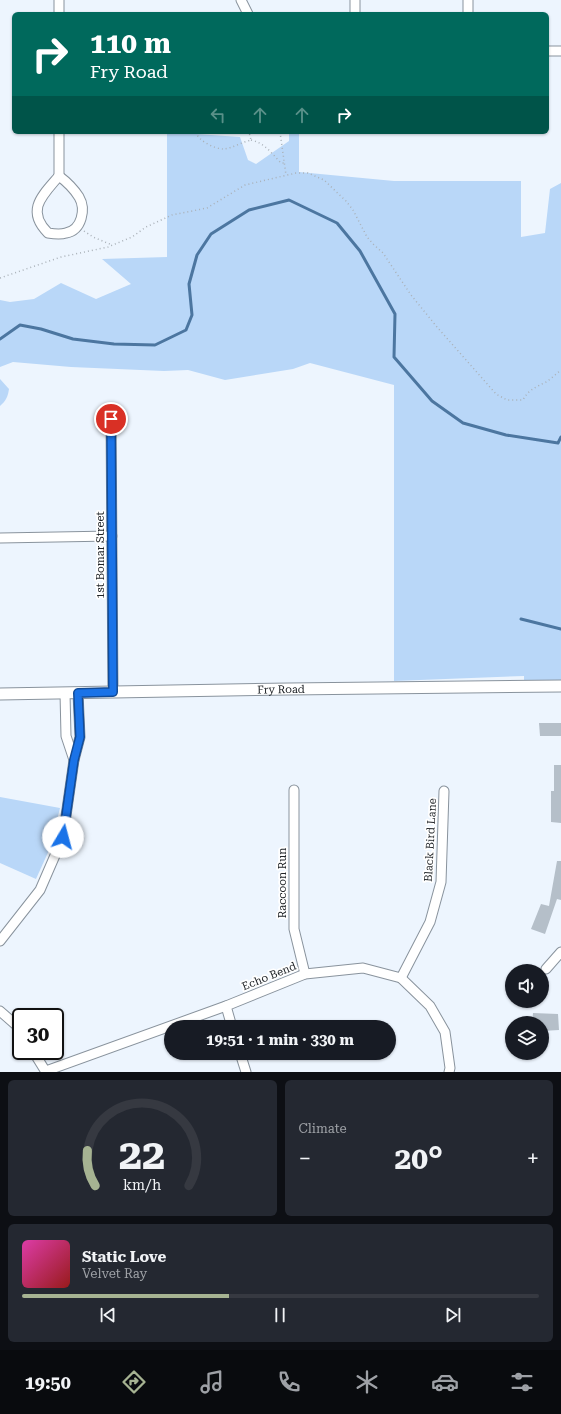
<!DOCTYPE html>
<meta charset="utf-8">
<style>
:root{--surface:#171b24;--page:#242831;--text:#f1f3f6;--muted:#9ea1a6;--line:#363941;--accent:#a6b392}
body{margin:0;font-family:"Roboto Serif",serif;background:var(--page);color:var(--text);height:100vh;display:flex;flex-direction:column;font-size:15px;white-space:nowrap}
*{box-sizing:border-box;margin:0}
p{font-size:13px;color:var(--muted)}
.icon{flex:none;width:22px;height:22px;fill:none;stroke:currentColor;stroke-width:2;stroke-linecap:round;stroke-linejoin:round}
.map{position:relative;height:1072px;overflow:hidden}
.side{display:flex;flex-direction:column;gap:8px;padding:8px;background:#0d0f14;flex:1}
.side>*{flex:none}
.hud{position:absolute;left:12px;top:12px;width:537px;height:122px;border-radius:6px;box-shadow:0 1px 3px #0004;background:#00695c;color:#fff;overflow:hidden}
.tools{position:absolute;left:505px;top:964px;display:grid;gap:8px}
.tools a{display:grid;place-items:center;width:44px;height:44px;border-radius:50%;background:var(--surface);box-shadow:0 1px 3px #0004;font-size:20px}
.speed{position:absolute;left:12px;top:1008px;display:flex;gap:8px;font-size:20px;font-weight:700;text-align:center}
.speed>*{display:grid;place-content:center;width:52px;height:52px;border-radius:50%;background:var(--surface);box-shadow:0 1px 3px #0004;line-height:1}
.speed .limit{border:2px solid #111;border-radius:6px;background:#fff;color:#111}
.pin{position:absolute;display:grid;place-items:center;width:34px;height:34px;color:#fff;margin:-17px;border:2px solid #fff;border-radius:50%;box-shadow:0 1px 4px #0007}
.me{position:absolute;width:44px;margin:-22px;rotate:8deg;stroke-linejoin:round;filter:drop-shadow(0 0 3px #0008)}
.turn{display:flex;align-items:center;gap:14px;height:84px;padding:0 12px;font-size:18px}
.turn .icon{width:52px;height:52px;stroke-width:2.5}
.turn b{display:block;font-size:28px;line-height:34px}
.lanes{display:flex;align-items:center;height:38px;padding:0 12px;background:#0003;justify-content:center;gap:20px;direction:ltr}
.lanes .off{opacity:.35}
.big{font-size:30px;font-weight:700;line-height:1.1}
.side .widget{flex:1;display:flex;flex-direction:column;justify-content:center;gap:6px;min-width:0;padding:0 14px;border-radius:6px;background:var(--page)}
.side .dial{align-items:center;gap:0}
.dial svg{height:104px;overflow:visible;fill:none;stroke:var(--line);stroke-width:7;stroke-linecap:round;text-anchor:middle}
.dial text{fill:var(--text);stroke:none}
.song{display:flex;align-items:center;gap:12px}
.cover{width:48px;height:48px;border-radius:6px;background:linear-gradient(135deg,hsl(320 70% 55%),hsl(0 70% 35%))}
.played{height:4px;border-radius:2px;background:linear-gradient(90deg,var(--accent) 40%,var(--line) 40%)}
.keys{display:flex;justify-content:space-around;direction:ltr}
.heat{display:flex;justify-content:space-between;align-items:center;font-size:22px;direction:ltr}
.side .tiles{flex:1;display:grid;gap:8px;grid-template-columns:1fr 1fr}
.widget:last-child{grid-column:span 2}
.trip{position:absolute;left:164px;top:1020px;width:232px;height:40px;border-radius:20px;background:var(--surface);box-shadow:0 1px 3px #0004;font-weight:700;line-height:40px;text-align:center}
.dock{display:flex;height:64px;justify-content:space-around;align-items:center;background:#090b0e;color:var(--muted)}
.dock .icon{width:28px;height:28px}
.dock .selected{color:var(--accent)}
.dock b{font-size:18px;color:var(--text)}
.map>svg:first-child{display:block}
</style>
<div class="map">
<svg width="561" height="1072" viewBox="0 0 561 1072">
<rect width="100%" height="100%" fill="#edf5fe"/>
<g fill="#b9d7f8">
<path d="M167,132L240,137L248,160L256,164L289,141V132H299V172L394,181H521V237L545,233L550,189L561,183V686L524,687V676L394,681V385L310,363L293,369L225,380L188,370L164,371L71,367L13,362L0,367V300L10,302L34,299L61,283L96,299L131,284L102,259L167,257Z"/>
<path d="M0,379L9,389C8,396 6,401 0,406Z"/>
<path d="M0,797L60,808L50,848L36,879L0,863Z"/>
</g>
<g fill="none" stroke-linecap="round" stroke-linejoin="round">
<g stroke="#4c76a0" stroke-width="3">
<path d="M0,339L20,325L41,329L73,339L114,344L155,345L186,330L192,315L189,284L197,255L211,234L249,210L289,200L337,223L360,251L395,314L394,357L432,401L463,423L506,435L558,443L561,437"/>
<path d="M521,619L561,629"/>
</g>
</g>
<g fill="#b5bfc9">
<path d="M539,723H561V736H540Z"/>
<path d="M554,765H561V823L551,822V791H554Z"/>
<path d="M557,861H561V900L557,899L545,934L531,929L541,904L549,906Z"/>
<path d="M533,1013L558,1014L559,1030L542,1031V1023H532Z"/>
</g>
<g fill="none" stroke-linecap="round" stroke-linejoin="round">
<g stroke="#89939d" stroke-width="11">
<g id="minor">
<path d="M59,0V14"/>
<path d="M241,0L248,14"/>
<path d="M355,0V14"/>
<path d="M468,0V14"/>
<path d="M547,51H561"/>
<path d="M59,132V176"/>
<path d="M59,176C67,182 74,189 79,197C86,209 82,230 66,233C60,235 54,234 48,233C25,210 43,195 59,176Z"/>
<path d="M111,419L113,692"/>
<path d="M0,538L112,536"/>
<path d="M65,693L66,736L74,760"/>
<path d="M294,790V929L305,974"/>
<path d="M0,941L40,890L63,837L74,760L80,737L78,693"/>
<path d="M546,969L561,952"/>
<path d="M401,978L430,922L441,882L444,791"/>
<path d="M226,1006L232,1027"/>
<path d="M0,1011L17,1026L21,1032"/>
<path d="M33,1051L46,1072"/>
<path d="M240,1053L246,1072"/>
<path d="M46,1071L226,1006L305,974L363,968L401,978L430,1006L445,1032L450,1068L449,1072"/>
</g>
</g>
<g stroke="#89939d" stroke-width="13">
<g id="tertiary">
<path id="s1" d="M0,694L289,689L561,686"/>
</g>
</g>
<g stroke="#aab1b8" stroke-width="1.5" stroke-dasharray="1 3" stroke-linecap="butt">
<path d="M196,132C198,141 215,149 224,149C233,148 242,142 251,140L249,132"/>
<path d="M280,132L286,175"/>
<path d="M251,140C265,143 272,154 281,163H284"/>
<path d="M84,231L93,237L112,245"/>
<path d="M0,278L61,257L108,247L132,237L146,227L172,215L207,208L245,185L296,173H308L324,180L346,201L353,210L367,237L373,244L383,253L411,295L437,327L496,394L507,400H523C528,390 536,387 546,382C551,379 556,374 561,370"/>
</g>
<use href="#minor" stroke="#fff" stroke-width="9"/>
<use href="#tertiary" stroke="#fff" stroke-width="11"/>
</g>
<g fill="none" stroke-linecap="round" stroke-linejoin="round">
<g stroke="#114b97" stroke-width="10">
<path id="route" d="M63,837L74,760L80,737L78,693L113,692L111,419"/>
</g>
<use href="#route" stroke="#1a73e8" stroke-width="7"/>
</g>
<g text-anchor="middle" stroke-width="3.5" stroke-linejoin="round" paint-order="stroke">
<g font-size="11" fill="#202428" stroke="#fff">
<text transform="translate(100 555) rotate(-90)" y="4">1st Bomar Street</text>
<text dy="4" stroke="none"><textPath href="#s1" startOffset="281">Fry Road</textPath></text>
<text transform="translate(430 840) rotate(-87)" y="4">Black Bird Lane</text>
<text transform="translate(282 883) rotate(-90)" y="4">Raccoon Run</text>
<text transform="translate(269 976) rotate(-22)" y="4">Echo Bend</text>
</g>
</g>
</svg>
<div class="tools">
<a><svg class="icon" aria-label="sound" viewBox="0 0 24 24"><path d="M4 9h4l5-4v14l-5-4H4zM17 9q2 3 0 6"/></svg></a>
<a><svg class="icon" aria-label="layers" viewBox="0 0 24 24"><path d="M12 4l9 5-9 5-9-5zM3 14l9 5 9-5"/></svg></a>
</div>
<div class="speed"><div class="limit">30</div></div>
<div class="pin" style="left:111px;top:419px;background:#d93025"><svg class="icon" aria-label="arrive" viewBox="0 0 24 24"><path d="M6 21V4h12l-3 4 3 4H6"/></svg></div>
<svg class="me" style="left:63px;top:837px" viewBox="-20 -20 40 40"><circle r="19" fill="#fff"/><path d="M0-13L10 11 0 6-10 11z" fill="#1a73e8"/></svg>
<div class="trip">19:51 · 1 min · 330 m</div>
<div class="hud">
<div class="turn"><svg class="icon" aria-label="right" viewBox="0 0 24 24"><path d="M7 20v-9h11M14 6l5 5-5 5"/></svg><div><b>110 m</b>Fry Road</div></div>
<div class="lanes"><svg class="icon off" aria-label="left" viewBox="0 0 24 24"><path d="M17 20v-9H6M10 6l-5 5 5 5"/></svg><svg class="icon off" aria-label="ahead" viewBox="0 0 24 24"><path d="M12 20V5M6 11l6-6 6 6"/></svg><svg class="icon off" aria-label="ahead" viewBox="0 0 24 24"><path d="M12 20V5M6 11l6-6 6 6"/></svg><svg class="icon" aria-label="right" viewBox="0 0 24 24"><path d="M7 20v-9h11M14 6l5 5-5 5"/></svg></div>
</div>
</div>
<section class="side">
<div class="tiles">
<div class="widget dial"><svg viewBox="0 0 100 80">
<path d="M14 69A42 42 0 1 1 86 69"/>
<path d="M14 69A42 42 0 0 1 8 42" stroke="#a6b392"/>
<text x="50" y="56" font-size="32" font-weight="700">22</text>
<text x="50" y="72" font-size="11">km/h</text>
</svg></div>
<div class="widget"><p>Climate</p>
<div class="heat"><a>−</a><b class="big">20°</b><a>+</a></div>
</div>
<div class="widget">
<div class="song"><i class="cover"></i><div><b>Static Love</b><p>Velvet Ray</p></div></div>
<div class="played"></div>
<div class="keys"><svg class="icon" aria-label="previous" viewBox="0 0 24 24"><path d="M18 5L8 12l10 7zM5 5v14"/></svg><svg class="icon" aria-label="pause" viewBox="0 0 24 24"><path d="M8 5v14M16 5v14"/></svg><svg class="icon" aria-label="next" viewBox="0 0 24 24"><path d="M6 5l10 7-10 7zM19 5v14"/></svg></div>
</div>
</div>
</section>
<nav class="dock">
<b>19:50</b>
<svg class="icon selected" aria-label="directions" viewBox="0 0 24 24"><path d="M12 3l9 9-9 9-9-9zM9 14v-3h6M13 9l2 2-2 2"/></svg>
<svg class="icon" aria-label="music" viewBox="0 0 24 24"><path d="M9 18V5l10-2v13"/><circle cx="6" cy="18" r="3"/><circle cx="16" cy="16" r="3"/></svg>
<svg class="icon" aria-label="phone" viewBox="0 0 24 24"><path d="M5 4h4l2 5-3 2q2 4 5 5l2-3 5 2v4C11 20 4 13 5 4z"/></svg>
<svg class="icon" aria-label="climate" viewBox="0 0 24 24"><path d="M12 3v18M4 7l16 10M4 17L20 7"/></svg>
<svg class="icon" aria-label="car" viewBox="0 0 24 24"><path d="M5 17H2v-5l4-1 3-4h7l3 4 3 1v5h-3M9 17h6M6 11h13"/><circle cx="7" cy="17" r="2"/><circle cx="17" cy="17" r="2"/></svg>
<svg class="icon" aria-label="filters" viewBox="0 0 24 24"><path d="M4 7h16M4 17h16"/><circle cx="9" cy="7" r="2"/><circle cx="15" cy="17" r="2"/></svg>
</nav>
